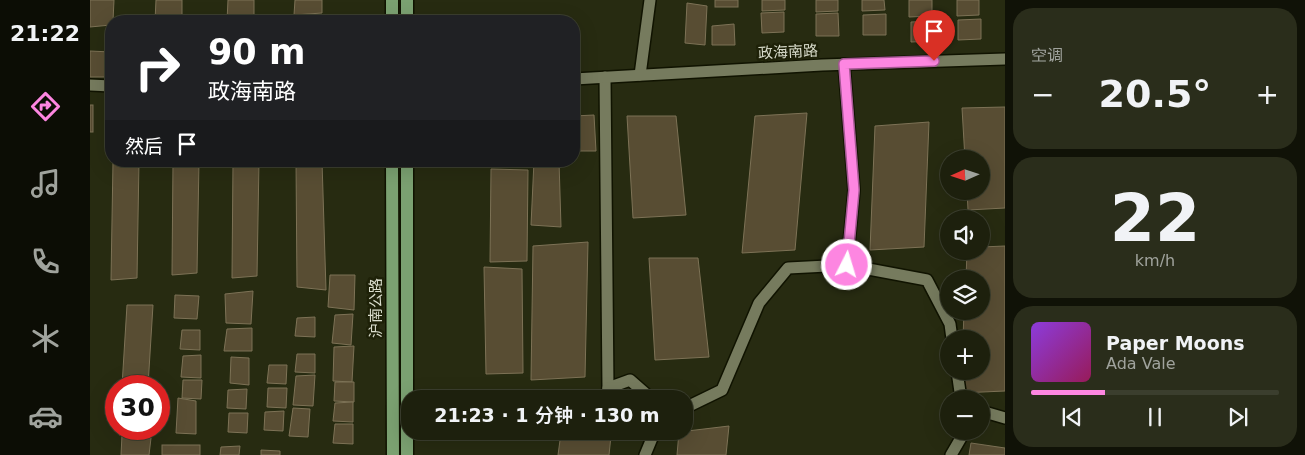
<!DOCTYPE html>
<html lang="zh">
<meta charset="utf-8">
<style>
:root{--surface:#1d200d;--page:#2a2d1b;--text:#f1f3f6;--muted:#a0a39d;--line:#3b3e2e;--accent:#fd86e1}
body{margin:0;font-family:"DejaVu Sans","Noto Sans SC",sans-serif;background:var(--page);color:var(--text);height:100vh;display:flex;flex-direction:column;font-size:19px;white-space:nowrap}
*{box-sizing:border-box;margin:0}
p{font-size:16px;color:var(--muted)}
.icon{flex:none;width:28px;height:28px;fill:none;stroke:currentColor;stroke-width:2;stroke-linecap:round;stroke-linejoin:round}
.map{position:relative;flex:1;overflow:hidden}
.panel{display:flex;flex-direction:column;gap:8px;padding:8px;background:#101207;width:300px}
.panel>*{flex:none}
.hud{position:absolute;left:15px;top:15px;width:475px;height:152px;border-radius:20px;box-shadow:0 5px 20px #0002,0 0 0 1px var(--line);background:#202124;color:#fff;overflow:hidden}
.needle{width:32px;rotate:267deg}
.controls{position:absolute;left:850px;top:150px;display:grid;gap:10px}
.controls a{display:grid;place-items:center;width:50px;height:50px;border-radius:50%;background:var(--surface);box-shadow:0 5px 20px #0002,0 0 0 1px var(--line);font-size:25px}
.speed{position:absolute;left:15px;top:375px;display:flex;gap:10px;font-size:25px;font-weight:700;text-align:center}
.speed>*{display:grid;place-content:center;width:65px;height:65px;border-radius:50%;background:var(--surface);box-shadow:0 5px 20px #0002,0 0 0 1px var(--line);line-height:1}
.speed .limit{border:8px solid #d22;background:#fff;color:#111}
.pin{position:absolute;display:grid;place-items:center;width:42px;height:42px;color:#fff;margin:-51px -21px;border-radius:50% 50% 50% 0;rotate:-45deg;box-shadow:0 0 5px #0007}
.pin .icon{rotate:45deg}
.me{position:absolute;width:55px;margin:-28px;rotate:5deg;stroke-linejoin:round;filter:drop-shadow(0 0 4px #0008)}
.turn{display:flex;align-items:center;gap:18px;height:105px;padding:0 20px;font-size:22px}
.turn .icon{width:65px;height:65px;stroke-width:2.5}
.turn b{display:block;font-size:35px;line-height:42px}
.then{display:flex;align-items:center;height:48px;padding:0 20px;background:#0003;gap:10px;font-size:19px}
.big{font-size:38px;font-weight:600;line-height:1.1}
.panel .tile{flex:1;display:flex;flex-direction:column;justify-content:center;gap:8px;min-width:0;padding:0 18px;border-radius:20px;background:var(--page)}
.panel .dial{align-items:center;gap:0}
.dial b{font-size:65px;line-height:1}
.song{display:flex;align-items:center;gap:15px}
.cover{width:60px;height:60px;border-radius:8px;background:linear-gradient(135deg,hsl(270 70% 55%),hsl(330 70% 35%))}
.played{height:5px;border-radius:2px;background:linear-gradient(90deg,var(--accent) 30%,var(--line) 30%)}
.keys{display:flex;justify-content:space-around;direction:ltr}
.heat{display:flex;justify-content:space-between;align-items:center;font-size:28px;direction:ltr}
.trip{position:absolute;left:311px;top:390px;width:292px;height:50px;border-radius:20px;background:var(--surface);box-shadow:0 5px 20px #0002,0 0 0 1px var(--line);font-weight:600;line-height:50px;text-align:center}
main{display:flex;flex:1;min-height:0}
.tabs{display:flex;flex-direction:column;width:90px;justify-content:space-around;align-items:center;background:#0c0d05;color:var(--muted)}
.tabs .icon{width:35px;height:35px}
.tabs .on{color:var(--accent)}
.tabs b{font-size:22px;color:var(--text)}
.map>svg:first-child{display:block}
</style>
<main>
<nav class="tabs">
<b>21:22</b>
<svg class="icon on" aria-label="directions" viewBox="0 0 24 24"><path d="M12 3l9 9-9 9-9-9zM9 14v-3h6M13 9l2 2-2 2"/></svg>
<svg class="icon" aria-label="music" viewBox="0 0 24 24"><path d="M9 18V5l10-2v13"/><circle cx="6" cy="18" r="3"/><circle cx="16" cy="16" r="3"/></svg>
<svg class="icon" aria-label="phone" viewBox="0 0 24 24"><path d="M5 4h4l2 5-3 2q2 4 5 5l2-3 5 2v4C11 20 4 13 5 4z"/></svg>
<svg class="icon" aria-label="climate" viewBox="0 0 24 24"><path d="M12 3v18M4 7l16 10M4 17L20 7"/></svg>
<svg class="icon" aria-label="car" viewBox="0 0 24 24"><path d="M5 17H2v-5l4-1 3-4h7l3 4 3 1v5h-3M9 17h6M6 11h13"/><circle cx="7" cy="17" r="2"/><circle cx="17" cy="17" r="2"/></svg>
</nav>
<div class="map">
<svg width="915" height="455" viewBox="0 0 915 455">
<rect width="100%" height="100%" fill="#272b11"/>
<g fill="#584d33" stroke="#7d7256">
<path d="M0,0H24L23,21H21V25L0,27Z"/>
<path d="M66,0H92V21H65Z"/>
<path d="M138,0H164V21H137Z"/>
<path d="M205,0H232V13L204,15Z"/>
<rect x="625" y="0" width="23" height="7"/>
<path d="M672,0H695V10L672,11Z"/>
<path d="M726,0H748V11L726,12Z"/>
<path d="M772,0H794L795,10L772,11Z"/>
<path d="M819,0H842V16L819,17Z"/>
<path d="M867,0H889V15L867,16Z"/>
<path d="M597,3L617,6L615,45L595,43Z"/>
<path d="M694,12V32L672,33L671,13Z"/>
<path d="M748,13L749,36H726V14Z"/>
<path d="M796,14V35H773V15Z"/>
<path d="M891,19V39L868,40V20Z"/>
<path d="M843,21L844,41L821,42V22Z"/>
<path d="M644,24L645,45H622V26Z"/>
<path d="M0,51L21,52V77H0Z"/>
<rect x="0" y="105" width="3" height="27"/>
<path d="M915,107V208L878,210L877,191H891V159H875L872,108Z"/>
<path d="M717,113L705,250L652,253L665,116Z"/>
<path d="M504,115L506,151H484V116Z"/>
<path d="M537,116H586L596,215L543,218Z"/>
<path d="M839,122L834,247L780,250L785,126Z"/>
<path d="M23,161H49L47,278L21,280Z"/>
<path d="M83,161H109L107,273L82,275Z"/>
<path d="M143,161H169L167,276L142,278Z"/>
<path d="M206,161H232L236,290L207,287Z"/>
<path d="M444,161H469L471,227L441,225Z"/>
<path d="M401,169L438,170L437,261L400,262Z"/>
<path d="M498,242L495,377L441,380L443,246Z"/>
<path d="M915,246V391L870,393L871,371H891V339H873L874,311H891V279H876L877,251H891V247Z"/>
<path d="M559,258H608L619,357L565,360Z"/>
<path d="M394,267L432,269L433,373L396,374Z"/>
<path d="M240,275H265L264,310L238,307Z"/>
<path d="M163,291L161,324L136,323L135,294Z"/>
<path d="M85,295L109,296L107,319L84,318Z"/>
<path d="M37,305H63L58,386H32Z"/>
<path d="M263,314L261,345L242,343L245,315Z"/>
<path d="M225,317V337L205,336L207,318Z"/>
<path d="M162,328V351H134L137,329Z"/>
<path d="M92,330H110V350L90,349Z"/>
<path d="M264,346L262,382L243,381L244,347Z"/>
<path d="M207,354H225V373L205,372Z"/>
<path d="M111,355V378L91,377L93,356Z"/>
<path d="M141,357L159,358V385L140,383Z"/>
<path d="M179,365H197L196,384L177,383Z"/>
<path d="M225,375L223,406L203,405L206,376Z"/>
<path d="M93,380H112L111,399L92,398Z"/>
<path d="M245,382H264V402L244,401Z"/>
<path d="M178,388H197L196,408L177,407Z"/>
<path d="M157,389L156,409L137,408L138,390Z"/>
<path d="M88,398L106,401V434L86,433Z"/>
<path d="M263,402V422L243,421L245,403Z"/>
<path d="M203,408L220,409L218,437L199,436Z"/>
<path d="M194,411L193,431L174,430L175,412Z"/>
<path d="M139,413H158L157,433L138,432Z"/>
<path d="M245,424H263V444L243,443Z"/>
<path d="M639,426L636,455H587L589,432Z"/>
<path d="M29,429H55V433L29,435Z"/>
<path d="M471,433L521,436L519,455H468Z"/>
<path d="M32,435L61,438L59,455H31Z"/>
<path d="M881,443L915,448V455H879Z"/>
<rect x="72" y="445" width="38" height="10"/>
<path d="M150,446L149,455H130L131,447Z"/>
<path d="M171,450L190,451V455H171Z"/>
</g>
<g fill="none" stroke-linecap="round" stroke-linejoin="round">
<g stroke="#101300" stroke-width="14">
<g id="minor">
<path d="M754,64L764,190L757,265"/>
<path d="M550,75L560,0"/>
<path d="M515,77L518,388"/>
<path d="M484,79L732,65L915,59"/>
<path d="M0,85L21,86"/>
<path d="M867,371L871,399"/>
<path d="M516,399L518,388L540,380L556,394L558,399"/>
<path d="M595,408L632,390L669,303L698,268L757,265L837,280L860,324L862,339"/>
<path d="M891,411L915,418"/>
<path d="M555,455L565,431"/>
<path d="M861,455L875,431"/>
</g>
</g>
<g stroke="#101300" stroke-width="15">
<g id="primary">
<path d="M302,0V21"/>
<path d="M317,0V21"/>
<path d="M302,161L303,455"/>
<path d="M317,161V455"/>
</g>
</g>
<use href="#minor" stroke="#767b5e" stroke-width="11"/>
<use href="#primary" stroke="#7ba171" stroke-width="12"/>
</g>
<g fill="none" stroke-linecap="round" stroke-linejoin="round">
<g stroke="#a45792" stroke-width="12">
<path id="route" d="M757,265L764,190L754,64L844,61"/>
</g>
<use href="#route" stroke="#fd86e1" stroke-width="9"/>
</g>
<g text-anchor="middle" stroke-width="5" stroke-linejoin="round" paint-order="stroke">
<g font-size="15" fill="#d9dccc" stroke="#1e2108">
<text transform="translate(698 52) rotate(-3)" y="5">政海南路</text>
<text transform="translate(286 308) rotate(-90)" y="5">沪南公路</text>
</g>
</g>
</svg>
<div class="controls">
<a><svg class="needle" viewBox="-14 -14 28 28"><path d="M0-13l5 13h-10z" fill="#e53935"/><path d="M0 13l5-13h-10z" fill="#a0a39d"/></svg></a>
<a><svg class="icon" aria-label="sound" viewBox="0 0 24 24"><path d="M4 9h4l5-4v14l-5-4H4zM17 9q2 3 0 6"/></svg></a>
<a><svg class="icon" aria-label="layers" viewBox="0 0 24 24"><path d="M12 4l9 5-9 5-9-5zM3 14l9 5 9-5"/></svg></a>
<a>+</a>
<a>−</a>
</div>
<div class="speed"><div class="limit">30</div></div>
<div class="pin" style="left:844px;top:61px;background:#d93025"><svg class="icon" aria-label="arrive" viewBox="0 0 24 24"><path d="M6 21V4h12l-3 4 3 4H6"/></svg></div>
<svg class="me" style="left:757px;top:265px" viewBox="-20 -20 40 40"><circle r="17" fill="#fd86e1" stroke="#fff" stroke-width="3"/><path d="M0-11L8 9 0 5-8 9z" fill="#fff"/></svg>
<div class="trip">21:23 · 1 分钟 · 130 m</div>
<div class="hud">
<div class="turn"><svg class="icon" aria-label="right" viewBox="0 0 24 24"><path d="M7 20v-9h11M14 6l5 5-5 5"/></svg><div><b>90 m</b>政海南路</div></div>
<div class="then">然后<svg class="icon" aria-label="arrive" viewBox="0 0 24 24"><path d="M6 21V4h12l-3 4 3 4H6"/></svg></div>
</div>
</div>
<section class="panel">
<div class="tile"><p>空调</p>
<div class="heat"><a>−</a><b class="big">20.5°</b><a>+</a></div>
</div>
<div class="tile dial"><b>22</b><p>km/h</p></div>
<div class="tile">
<div class="song"><i class="cover"></i><div><b>Paper Moons</b><p>Ada Vale</p></div></div>
<div class="played"></div>
<div class="keys"><svg class="icon" aria-label="previous" viewBox="0 0 24 24"><path d="M18 5L8 12l10 7zM5 5v14"/></svg><svg class="icon" aria-label="pause" viewBox="0 0 24 24"><path d="M8 5v14M16 5v14"/></svg><svg class="icon" aria-label="next" viewBox="0 0 24 24"><path d="M6 5l10 7-10 7zM19 5v14"/></svg></div>
</div>
</section>
</main>
